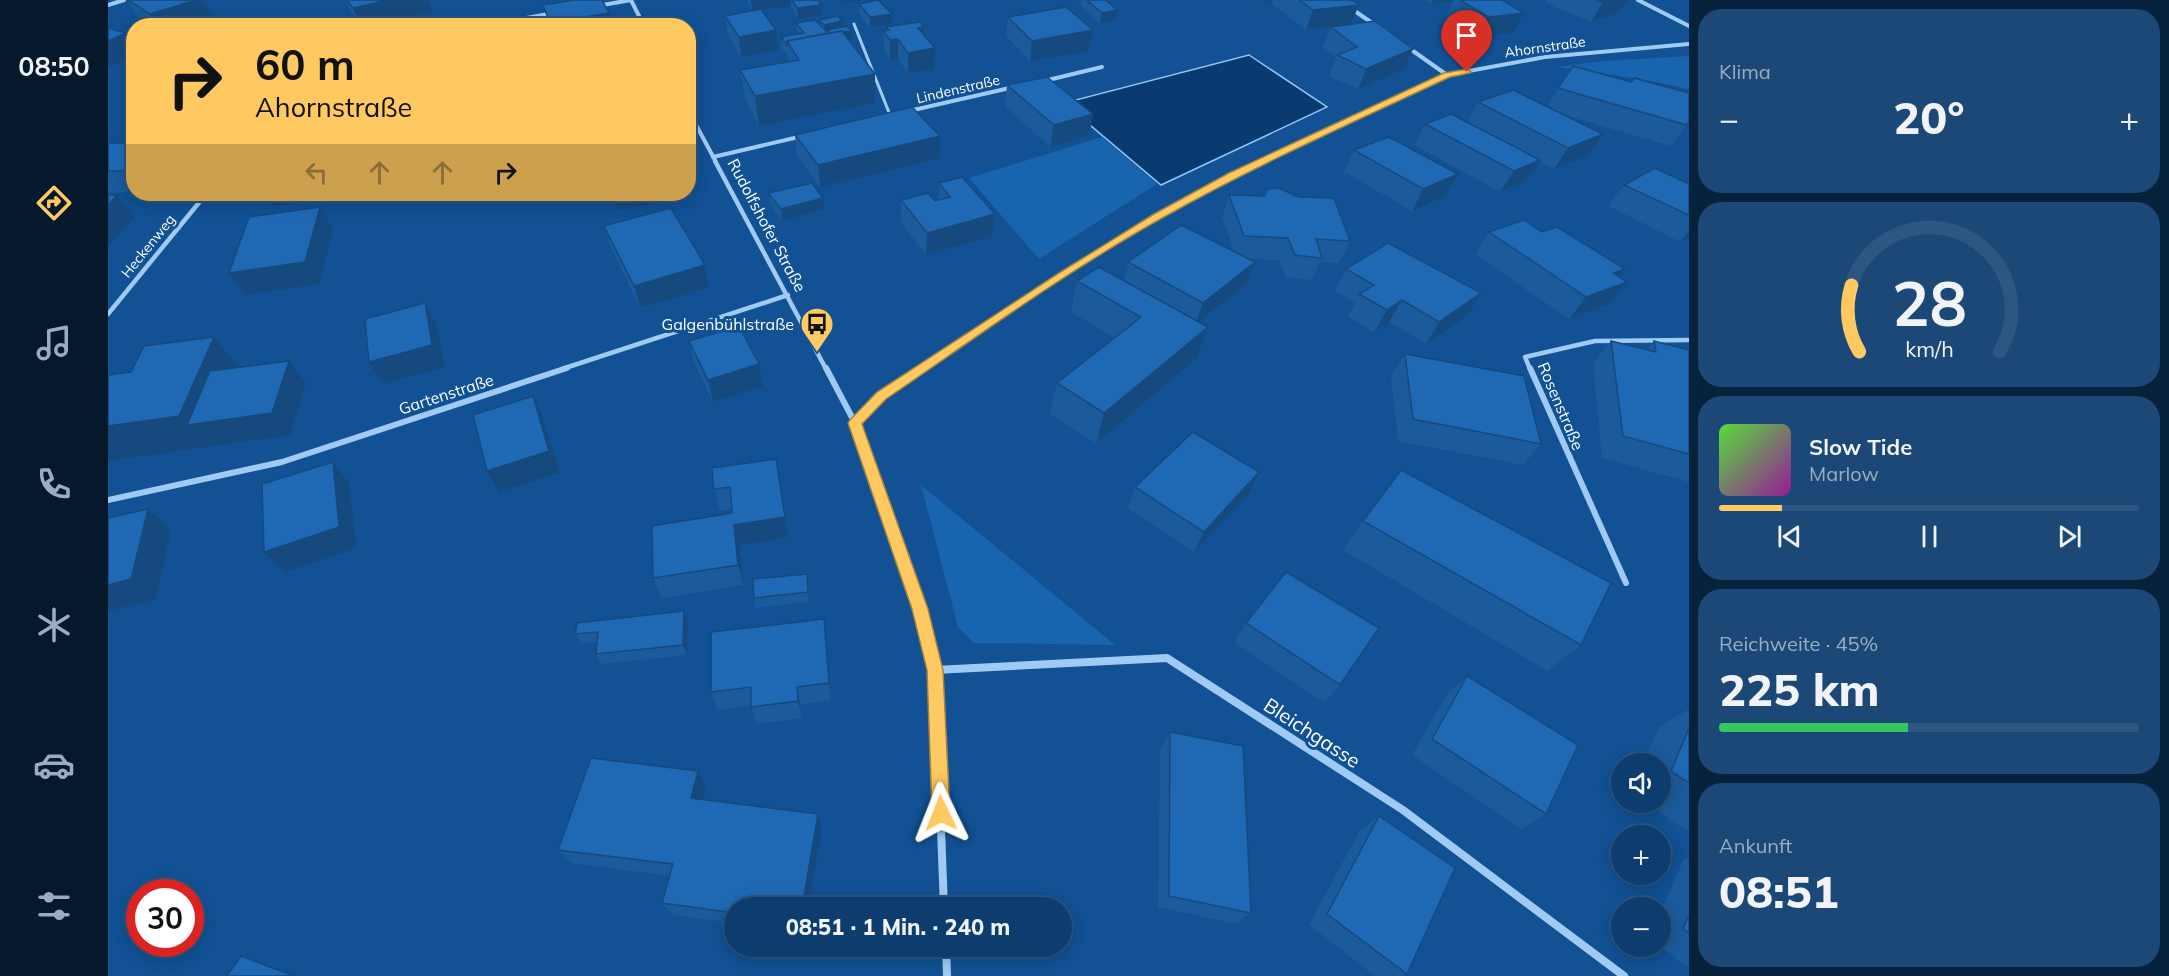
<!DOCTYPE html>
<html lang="de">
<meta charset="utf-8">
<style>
:root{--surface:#0d3d6f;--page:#1b4877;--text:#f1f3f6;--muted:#9aaec3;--line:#2d5682;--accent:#ffc961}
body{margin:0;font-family:Mulish,sans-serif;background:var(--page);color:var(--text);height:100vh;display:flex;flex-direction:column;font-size:22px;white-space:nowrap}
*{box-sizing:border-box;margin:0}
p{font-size:20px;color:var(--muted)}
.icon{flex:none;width:33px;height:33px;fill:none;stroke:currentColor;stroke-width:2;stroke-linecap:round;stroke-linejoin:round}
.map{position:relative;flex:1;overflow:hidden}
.drawer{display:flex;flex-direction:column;gap:9px;padding:9px;background:#07223d;width:480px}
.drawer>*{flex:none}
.guide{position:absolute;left:18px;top:18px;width:570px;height:183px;border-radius:24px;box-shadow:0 3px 15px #0003,0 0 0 2px var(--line);background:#ffc961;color:#111;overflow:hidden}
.tools{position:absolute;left:1503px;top:753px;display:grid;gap:12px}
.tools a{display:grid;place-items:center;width:60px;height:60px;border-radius:50%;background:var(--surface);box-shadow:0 3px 15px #0003,0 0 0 2px var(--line);font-size:30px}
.speed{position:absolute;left:18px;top:879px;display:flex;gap:12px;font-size:30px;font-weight:700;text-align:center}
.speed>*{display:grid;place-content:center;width:78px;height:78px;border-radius:50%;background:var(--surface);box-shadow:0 3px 15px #0003,0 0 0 2px var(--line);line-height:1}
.speed .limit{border:9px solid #d22;background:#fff;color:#111}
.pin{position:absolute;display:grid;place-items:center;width:51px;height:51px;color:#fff;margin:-62px -26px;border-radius:50% 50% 50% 0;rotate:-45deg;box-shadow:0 0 6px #0007}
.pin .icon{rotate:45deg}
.me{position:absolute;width:66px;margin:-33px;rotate:358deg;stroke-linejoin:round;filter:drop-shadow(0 0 4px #0008)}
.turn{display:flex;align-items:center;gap:21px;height:126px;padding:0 30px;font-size:27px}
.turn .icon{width:78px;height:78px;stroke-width:2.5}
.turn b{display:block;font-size:42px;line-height:51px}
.lanes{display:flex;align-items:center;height:57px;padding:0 30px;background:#0003;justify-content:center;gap:30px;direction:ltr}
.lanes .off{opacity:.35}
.big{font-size:45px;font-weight:800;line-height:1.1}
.drawer .card{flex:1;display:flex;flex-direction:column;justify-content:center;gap:9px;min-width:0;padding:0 21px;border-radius:24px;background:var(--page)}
.drawer .dial{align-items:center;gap:0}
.dial svg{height:156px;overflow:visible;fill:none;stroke:var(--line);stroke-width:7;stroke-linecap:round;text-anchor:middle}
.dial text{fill:var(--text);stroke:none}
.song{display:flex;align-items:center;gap:18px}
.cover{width:72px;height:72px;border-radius:9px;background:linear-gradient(135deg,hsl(110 70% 55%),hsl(300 70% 35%))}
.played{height:6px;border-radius:3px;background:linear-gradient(90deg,var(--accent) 15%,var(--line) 15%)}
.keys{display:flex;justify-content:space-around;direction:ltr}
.heat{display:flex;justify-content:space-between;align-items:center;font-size:33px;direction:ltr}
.charge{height:9px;border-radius:4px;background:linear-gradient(90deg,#34c759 45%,var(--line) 0)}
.trip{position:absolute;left:616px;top:897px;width:348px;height:60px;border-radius:30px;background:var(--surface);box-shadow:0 3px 15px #0003,0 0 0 2px var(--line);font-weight:800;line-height:60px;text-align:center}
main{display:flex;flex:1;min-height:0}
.tab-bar{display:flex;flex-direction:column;width:108px;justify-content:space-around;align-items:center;background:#05182c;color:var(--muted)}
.tab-bar .icon{width:42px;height:42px}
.tab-bar .current{color:var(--accent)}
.tab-bar b{font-size:27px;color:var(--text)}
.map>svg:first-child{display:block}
</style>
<main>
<nav class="tab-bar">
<b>08:50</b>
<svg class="icon current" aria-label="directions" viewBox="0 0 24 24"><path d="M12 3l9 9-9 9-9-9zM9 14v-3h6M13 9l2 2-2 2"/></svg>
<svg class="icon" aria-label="music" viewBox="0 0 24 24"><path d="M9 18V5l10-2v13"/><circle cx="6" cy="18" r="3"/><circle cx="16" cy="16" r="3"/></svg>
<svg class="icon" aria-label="phone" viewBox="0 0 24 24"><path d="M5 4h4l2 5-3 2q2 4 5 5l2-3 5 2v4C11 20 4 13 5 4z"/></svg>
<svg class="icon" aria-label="climate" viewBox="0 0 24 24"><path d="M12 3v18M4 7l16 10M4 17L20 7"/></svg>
<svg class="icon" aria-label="car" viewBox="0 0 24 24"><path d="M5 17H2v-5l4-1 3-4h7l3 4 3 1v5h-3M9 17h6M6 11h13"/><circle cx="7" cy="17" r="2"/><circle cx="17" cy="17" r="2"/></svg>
<svg class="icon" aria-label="filters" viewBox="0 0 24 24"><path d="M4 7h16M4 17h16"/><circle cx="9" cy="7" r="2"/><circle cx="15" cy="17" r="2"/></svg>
</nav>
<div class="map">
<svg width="1581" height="976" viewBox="0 0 1581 976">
<rect width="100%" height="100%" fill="#115194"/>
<g fill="#1964ae">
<path d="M1581,56V89L1532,79L1449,67L1495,61Z"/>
<path d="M994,137L1049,184L931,259L861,178Z"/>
<path d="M813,485L1007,645L866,643L850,627Z"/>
</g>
<path fill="#0a3b70" stroke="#91c6f6" stroke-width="1.5" d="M1141,55L1219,107L1053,185L956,103Z"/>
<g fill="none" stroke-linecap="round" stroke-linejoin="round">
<path stroke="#9fcaf3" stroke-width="3" d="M746,24L782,115"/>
<g stroke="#9fcaf3" stroke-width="4">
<path d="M1231,0L1267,25"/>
<path d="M1530,0L1581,26"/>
<path d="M0,5L16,0"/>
<path d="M489,6L523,0L536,26"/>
<path d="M373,26L446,13"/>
<path d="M1298,46L1339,75"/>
<path d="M936,81L994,67"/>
<path d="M580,110L608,162"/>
<path d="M801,111L906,87"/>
<path d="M605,157L695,136"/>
<path d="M1154,162L1339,75L1437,57L1581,44"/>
</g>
<g stroke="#9fcaf3" stroke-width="4.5">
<path d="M607,161L718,369"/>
<path d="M0,314L98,194"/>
<path d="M454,369L680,295"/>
<path d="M811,369C924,295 1035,218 1157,161"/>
<path d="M1422,369L1417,357L1487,341L1581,340"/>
</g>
<g stroke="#9fcaf3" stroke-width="6">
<path d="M718,368L747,423L812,609L819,635"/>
<path d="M1422,368L1518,583"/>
<path d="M747,423L773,395L814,368"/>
<path d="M0,500L174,462L459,368"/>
</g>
<g stroke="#9fcaf3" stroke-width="8">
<path d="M818,634L827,670L836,908"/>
<path d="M827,670L1059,658L1295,810L1516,976"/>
<path d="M838,946L839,976"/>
</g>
</g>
<g fill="#1b5a9b">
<path d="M18,0H95L106,18L81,26H42L30,18Z"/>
<path d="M237,0H320L325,11L264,26H253L241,9Z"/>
<path d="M639,0H682L683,6L653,10L670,50L633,57L620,35L617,16L644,11Z"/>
<path d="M682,0H710L714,15L690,19L683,6Z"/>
<path d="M974,0H998L1007,21L992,23L973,6Z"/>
<path d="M1150,0H1244L1243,24L1296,69L1250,89L1221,76L1228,57L1215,47L1223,27L1198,30L1164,4L1165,0L1152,2Z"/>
<path d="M1317,0H1394L1405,33L1370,37L1338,16L1345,1L1323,4Z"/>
<path d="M1439,0H1520L1512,12L1483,22L1437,3Z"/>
<path d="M751,4L784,14V24L762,28L751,14Z"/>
<path d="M900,17L981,51L922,61L898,36Z"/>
<path d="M711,20L735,27L744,41L742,42L767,103L651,126L637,99L632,70L681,62L680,55L674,48L673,37L689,34L688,23L711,24Z"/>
<path d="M778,27H816L815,35L826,69L800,73L790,59L782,60L776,51L775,31L778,30Z"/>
<path d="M899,85L985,114L981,135L942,147L897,106Z"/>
<path d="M1450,88L1579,125L1563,146L1456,115L1481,155L1446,169L1431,161L1419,181L1392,192L1306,145L1317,124L1359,122L1370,102L1439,107Z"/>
<path d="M687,135L832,158L712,187L689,156Z"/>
<path d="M0,143H26V192L0,193Z"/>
<path d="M1246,150L1338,196L1304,211L1236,172Z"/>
<path d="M831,183L887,214L884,236L818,255L793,222V200L827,201L830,200Z"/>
<path d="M1581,184V237L1572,242L1500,206L1516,185Z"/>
<path d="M1159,189L1242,241L1231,263L1212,262L1204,280L1178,277L1171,260L1139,259L1147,262L1138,285L1091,322L1100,327L1089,358L988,444L942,414L949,383L1007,338L963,312L969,281L1016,280L1020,262L1126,252L1114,217L1121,195L1156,196Z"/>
<path d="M660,193L715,198L716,209L674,221L662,204Z"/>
<path d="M496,226L601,288L532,308L503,248Z"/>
<path d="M1381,232H1434L1510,277L1501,304L1461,319L1367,254Z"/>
<path d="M1238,269L1359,316L1318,344L1281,322L1266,332L1240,316L1247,303L1227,291Z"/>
<path d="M581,341L655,386L605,402L586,363Z"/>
<path d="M1503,341L1538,350L1546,341L1581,350V482L1494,458L1485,363Z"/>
<path d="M1297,354L1433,444L1415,465L1290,441L1283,376Z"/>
<path d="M604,468L680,537L631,546L635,585L553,598L545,578L624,513V509L612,511L606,489Z"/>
<path d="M1151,472L1141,494L1086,552L1020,508L1027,487Z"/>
<path d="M1255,521L1473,645L1439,671L1235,550Z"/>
<path d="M700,585L701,602L648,608L646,598Z"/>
<path d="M576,611L580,621L579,655L494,664L488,654L489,642L473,644L467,634Z"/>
<path d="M1138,623L1232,685L1216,703L1126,642Z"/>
<path d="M718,638L723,700L692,705L694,718L648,724L643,706L609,710L603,692Z"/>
<path d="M1359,676L1438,814L1413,829L1304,755L1339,694Z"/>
<path d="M1581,709V832L1536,802H1552V764H1534L1551,727Z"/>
<path d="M1062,732L1143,913L1128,924L1050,907L1052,749Z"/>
<path d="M590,771L598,786L594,800L710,814L714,829L627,908V923L564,915L554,903L561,876L464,863L450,850Z"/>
<path d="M1271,816L1299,974L1294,976H1267L1201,925L1252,830Z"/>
<path d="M1581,858V968L1551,946H1552V915L1575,860Z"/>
</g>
<g fill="#164a7e">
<path d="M88,0H95L106,18L81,26H50L42,14Z"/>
<path d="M280,0H320L325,11L264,26H253L245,8Z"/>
<path d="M643,0H682L683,6L644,11Z"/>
<path d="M734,0H757L734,3Z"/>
<path d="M1153,0H1165L1152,2Z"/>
<path d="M1325,0H1345V1L1323,4Z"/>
<path d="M1502,0H1520L1512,12L1483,22L1495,2Z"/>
<path d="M713,5L714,15L690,19L689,8Z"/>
<path d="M1251,5L1243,24L1198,30L1205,10Z"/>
<path d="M1009,10L1007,21L992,23L994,13Z"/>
<path d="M501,13L504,26H442V23Z"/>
<path d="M1416,13L1405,33L1370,37L1380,17Z"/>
<path d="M784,14V24L762,28V17Z"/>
<path d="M734,21L735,31L719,30L720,34L716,35V25Z"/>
<path d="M816,27L815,47L810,28Z"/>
<path d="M668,30L670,50L633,57L631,37Z"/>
<path d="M985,30L981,51L922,61L924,41Z"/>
<path d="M744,31V41L726,45L723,34Z"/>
<path d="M18,33L26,45V56L0,67V41Z"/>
<path d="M790,39V59L782,60V40Z"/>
<path d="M827,48L826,69L800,73V53Z"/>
<path d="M1305,49L1296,69L1250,89L1258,69Z"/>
<path d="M767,74V103L651,126L647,96Z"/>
<path d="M985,114L981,135L942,147L946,125Z"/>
<path d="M1495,134L1481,155L1446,169L1460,148Z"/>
<path d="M832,136V158L712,187L710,165Z"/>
<path d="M1432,160L1419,181L1392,192L1406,171Z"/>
<path d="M1350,174L1338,196L1304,211L1315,189Z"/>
<path d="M159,194H221L219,199L167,206Z"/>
<path d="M504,194H558L560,201L509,210Z"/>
<path d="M9,195L27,217L0,246V205Z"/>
<path d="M715,198L716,209L674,221L673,209Z"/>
<path d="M212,207L225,229L211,284L137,295L121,273Z"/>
<path d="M887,214L884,236L818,255L819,233Z"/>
<path d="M1581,231V237L1572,242Z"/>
<path d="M1147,262L1138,285L1087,325L1095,303Z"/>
<path d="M597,265L601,288L532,308L526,286Z"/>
<path d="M1517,269L1501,289L1519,282L1501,304L1461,319L1478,297L1505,273Z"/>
<path d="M1373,293L1359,316L1318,344L1331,322Z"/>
<path d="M1294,300L1281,322L1266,332L1279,310Z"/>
<path d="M317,303L329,326L337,367L276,384L261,362Z"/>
<path d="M1100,327L1089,358L988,444L996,413Z"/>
<path d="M106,337L131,368L181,361L198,383L182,435L0,461V426Z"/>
<path d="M651,364L655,386L605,402L600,380Z"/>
<path d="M425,396L435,418L452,472L391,492L379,471Z"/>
<path d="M225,462L241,483L249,548L177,572L156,552Z"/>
<path d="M1151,472L1141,494L1086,552L1096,532Z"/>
<path d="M671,480L680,537L631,546L635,585L630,565L626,525Z"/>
<path d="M40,509L63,530L48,599L0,611V585Z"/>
<path d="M576,611L580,621L579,655L575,645Z"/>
<path d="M716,619L718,638L723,700L721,683Z"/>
<path d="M689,687L692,705L694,718L690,701Z"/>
<path d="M590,771L598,786L591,813L583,798Z"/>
<path d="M710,814L714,829L700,908H694Z"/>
<path d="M133,956L161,966L188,976H186Z"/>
</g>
<g fill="#1f69b4" stroke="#164a7e" stroke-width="1.5">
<path d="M20,0H88L42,14Z"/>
<path d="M239,0H280L245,8Z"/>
<path d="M466,0H494L501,13L442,23L435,5Z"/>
<path d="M684,0H710L713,5L689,8Z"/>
<path d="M770,0L784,14L762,17L751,4Z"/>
<path d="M979,0H998L1009,10L994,13Z"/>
<path d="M1191,0H1244L1251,5L1205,10Z"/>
<path d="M1352,0H1394L1416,13L1380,17Z"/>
<path d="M1489,0H1502L1495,2Z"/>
<path d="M958,7L985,30L924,41L900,17Z"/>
<path d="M653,9L668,30L631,37L617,16Z"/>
<path d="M730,16L734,21L716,25L711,20Z"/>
<path d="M707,20L720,33L679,41V45L673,37L696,33L688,23Z"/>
<path d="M1267,21L1305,49L1258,69L1229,55L1249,47L1223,27Z"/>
<path d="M122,22H169L166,26H118Z"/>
<path d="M812,22L816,27L810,28L827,48L800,53L790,39L782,40L775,31L781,30L778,27Z"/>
<path d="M739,26L744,31L735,32L734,31L722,33L719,30Z"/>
<path d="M0,28L18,33L0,41Z"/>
<path d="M734,31L767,74L647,96L632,70L691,60L679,41Z"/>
<path d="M1465,66L1524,82L1526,78L1581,93V120L1579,125L1450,88Z"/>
<path d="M939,77L985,114L946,125L899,85Z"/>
<path d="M1405,90L1495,134L1460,148L1370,102Z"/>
<path d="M804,107L832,136L710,165L687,135Z"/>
<path d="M1343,114L1432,160L1406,171L1317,124Z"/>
<path d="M1281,137L1350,174L1315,189L1246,150Z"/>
<rect x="0" y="143" width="26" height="28"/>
<path d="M1547,168L1581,184V215L1516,185Z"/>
<path d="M854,177L887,214L819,233L793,200L820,193L827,201L842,197L831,183Z"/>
<path d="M704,183L715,198L673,209L660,193Z"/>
<path d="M1170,188L1191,197L1226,198L1242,241L1208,239L1214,258L1187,255L1180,238L1136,236L1121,195L1157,196L1159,189Z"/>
<path d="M0,195H9L0,205Z"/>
<path d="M212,207L197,262L121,273L141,217Z"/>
<path d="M563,208L597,265L526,286L496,226Z"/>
<path d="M1416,220L1434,232L1449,227L1517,269L1505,273L1519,282L1478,297L1381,232Z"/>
<path d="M1073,225L1147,262L1095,303L1020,262Z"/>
<path d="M1280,243L1373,293L1331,322L1294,300L1279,310L1251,294L1266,285L1238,269Z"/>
<path d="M991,267L1100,327L996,413L949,383L1033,317L969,281Z"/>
<path d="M317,303L324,345L261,362L257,319Z"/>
<path d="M631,326L651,364L600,380L581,341Z"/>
<path d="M106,337L71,416L0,426V375L23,372L36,346Z"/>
<path d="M1503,341L1548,352L1546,341L1581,350V454L1515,436Z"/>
<path d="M1297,354L1416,376L1433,444L1305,419Z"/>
<path d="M181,361L164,413L79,425L102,371Z"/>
<path d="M425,396L441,451L379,471L365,415Z"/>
<path d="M1085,432L1151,472L1096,532L1027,487Z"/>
<path d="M668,459L677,517L626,525L630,565L545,578L544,526L624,513L622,487L606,489L604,468Z"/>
<path d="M225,462L231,527L156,552L154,484Z"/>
<path d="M1293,470L1503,583L1473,645L1255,521Z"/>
<path d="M40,509L23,579L0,585V518Z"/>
<path d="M1178,572L1271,628L1232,685L1138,623Z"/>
<path d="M699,574L700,592L646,598L645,579Z"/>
<path d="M576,611L575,645L488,654L490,632L467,634L469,623Z"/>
<path d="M716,619L721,683L689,687L690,701L643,707V687L603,692V632Z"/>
<path d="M1359,676L1470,745L1438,814L1324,739Z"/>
<path d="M1581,728V783L1563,771Z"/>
<path d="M1062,732L1135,746L1143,913L1061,896Z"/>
<path d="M483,758L590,771L583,798L710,814L694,908H627V913L554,903L565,864L450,850Z"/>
<path d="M1271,816L1347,868L1299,974L1219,914Z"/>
<path d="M1581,915V933L1575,929Z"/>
<path d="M133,956L186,976H119Z"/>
</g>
<path fill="#ffc961" stroke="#a6833f" stroke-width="1.5" d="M1359,69L1363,72L1362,73L1342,77C1246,122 1148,165 1056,217C959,271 869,337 778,399L754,424L820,609L835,670L842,813L839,819L833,821L826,819L824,813L819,670L804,609L740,423L742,420L769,392L951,273L1046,214L1121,173L1336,73Z"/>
<defs>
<g id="bus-pin" transform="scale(1.725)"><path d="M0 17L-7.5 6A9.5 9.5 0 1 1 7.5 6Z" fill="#ffc961" stroke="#115194"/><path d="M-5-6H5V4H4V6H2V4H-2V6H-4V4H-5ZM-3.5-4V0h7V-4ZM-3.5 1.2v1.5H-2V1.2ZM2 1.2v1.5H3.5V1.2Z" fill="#111"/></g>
</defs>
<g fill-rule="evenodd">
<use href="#bus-pin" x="709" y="324"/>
</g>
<g text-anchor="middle" stroke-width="6" stroke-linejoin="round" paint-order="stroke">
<g font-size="14" fill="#fff" stroke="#115194">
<text transform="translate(1437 47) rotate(-8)" y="5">Ahornstraße</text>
<text transform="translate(850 89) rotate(-13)" y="5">Lindenstraße</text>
<text transform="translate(40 246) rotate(-51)" y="5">Heckenweg</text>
</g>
<g font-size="16" fill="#fff" stroke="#115194">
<text transform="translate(659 225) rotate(62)" y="6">Rudolfshofer Straße</text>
<text transform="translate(338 394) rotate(-18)" y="6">Gartenstraße</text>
<text transform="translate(1453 406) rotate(67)" y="6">Rosenstraße</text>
</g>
<g font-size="16" fill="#fff" stroke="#115194" text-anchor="end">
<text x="686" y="330">Galgenbühlstraße</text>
</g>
<g font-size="20" fill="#fff" stroke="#115194">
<text transform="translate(1204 733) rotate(33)" y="7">Bleichgasse</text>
</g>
</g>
</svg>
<div class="tools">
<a><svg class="icon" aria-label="sound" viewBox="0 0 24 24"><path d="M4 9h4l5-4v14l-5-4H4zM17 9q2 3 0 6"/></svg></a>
<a>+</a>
<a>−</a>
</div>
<div class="speed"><div class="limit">30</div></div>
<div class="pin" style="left:1359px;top:72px;background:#d93025"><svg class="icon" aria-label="arrive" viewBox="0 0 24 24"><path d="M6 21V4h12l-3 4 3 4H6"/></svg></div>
<svg class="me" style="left:833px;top:813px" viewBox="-20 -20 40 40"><path d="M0-17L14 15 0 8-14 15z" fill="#ffc961" stroke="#fff" stroke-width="4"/></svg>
<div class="trip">08:51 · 1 Min. · 240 m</div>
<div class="guide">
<div class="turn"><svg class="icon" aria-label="right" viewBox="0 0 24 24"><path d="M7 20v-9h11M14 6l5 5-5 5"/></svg><div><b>60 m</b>Ahornstraße</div></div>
<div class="lanes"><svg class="icon off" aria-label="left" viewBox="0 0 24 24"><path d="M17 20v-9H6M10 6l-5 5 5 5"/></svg><svg class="icon off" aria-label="ahead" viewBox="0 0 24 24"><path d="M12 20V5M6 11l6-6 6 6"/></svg><svg class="icon off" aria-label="ahead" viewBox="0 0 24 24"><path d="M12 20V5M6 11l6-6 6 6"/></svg><svg class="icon" aria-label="right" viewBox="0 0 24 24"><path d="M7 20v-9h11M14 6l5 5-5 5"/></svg></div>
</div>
</div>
<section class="drawer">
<div class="card"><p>Klima</p>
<div class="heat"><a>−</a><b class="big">20°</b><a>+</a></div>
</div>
<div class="card dial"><svg viewBox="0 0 100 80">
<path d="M14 69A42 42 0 1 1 86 69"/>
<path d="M14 69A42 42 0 0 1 10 35" stroke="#ffc961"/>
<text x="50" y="56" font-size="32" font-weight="700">28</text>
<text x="50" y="72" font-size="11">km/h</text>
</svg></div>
<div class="card">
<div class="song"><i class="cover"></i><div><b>Slow Tide</b><p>Marlow</p></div></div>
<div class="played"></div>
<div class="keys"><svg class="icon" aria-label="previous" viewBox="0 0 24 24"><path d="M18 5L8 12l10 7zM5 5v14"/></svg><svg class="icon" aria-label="pause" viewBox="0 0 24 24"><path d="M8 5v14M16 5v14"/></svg><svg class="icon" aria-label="next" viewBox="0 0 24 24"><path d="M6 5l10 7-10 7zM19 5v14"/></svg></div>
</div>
<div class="card"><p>Reichweite · 45%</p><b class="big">225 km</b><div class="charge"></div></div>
<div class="card"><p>Ankunft</p><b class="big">08:51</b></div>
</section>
</main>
